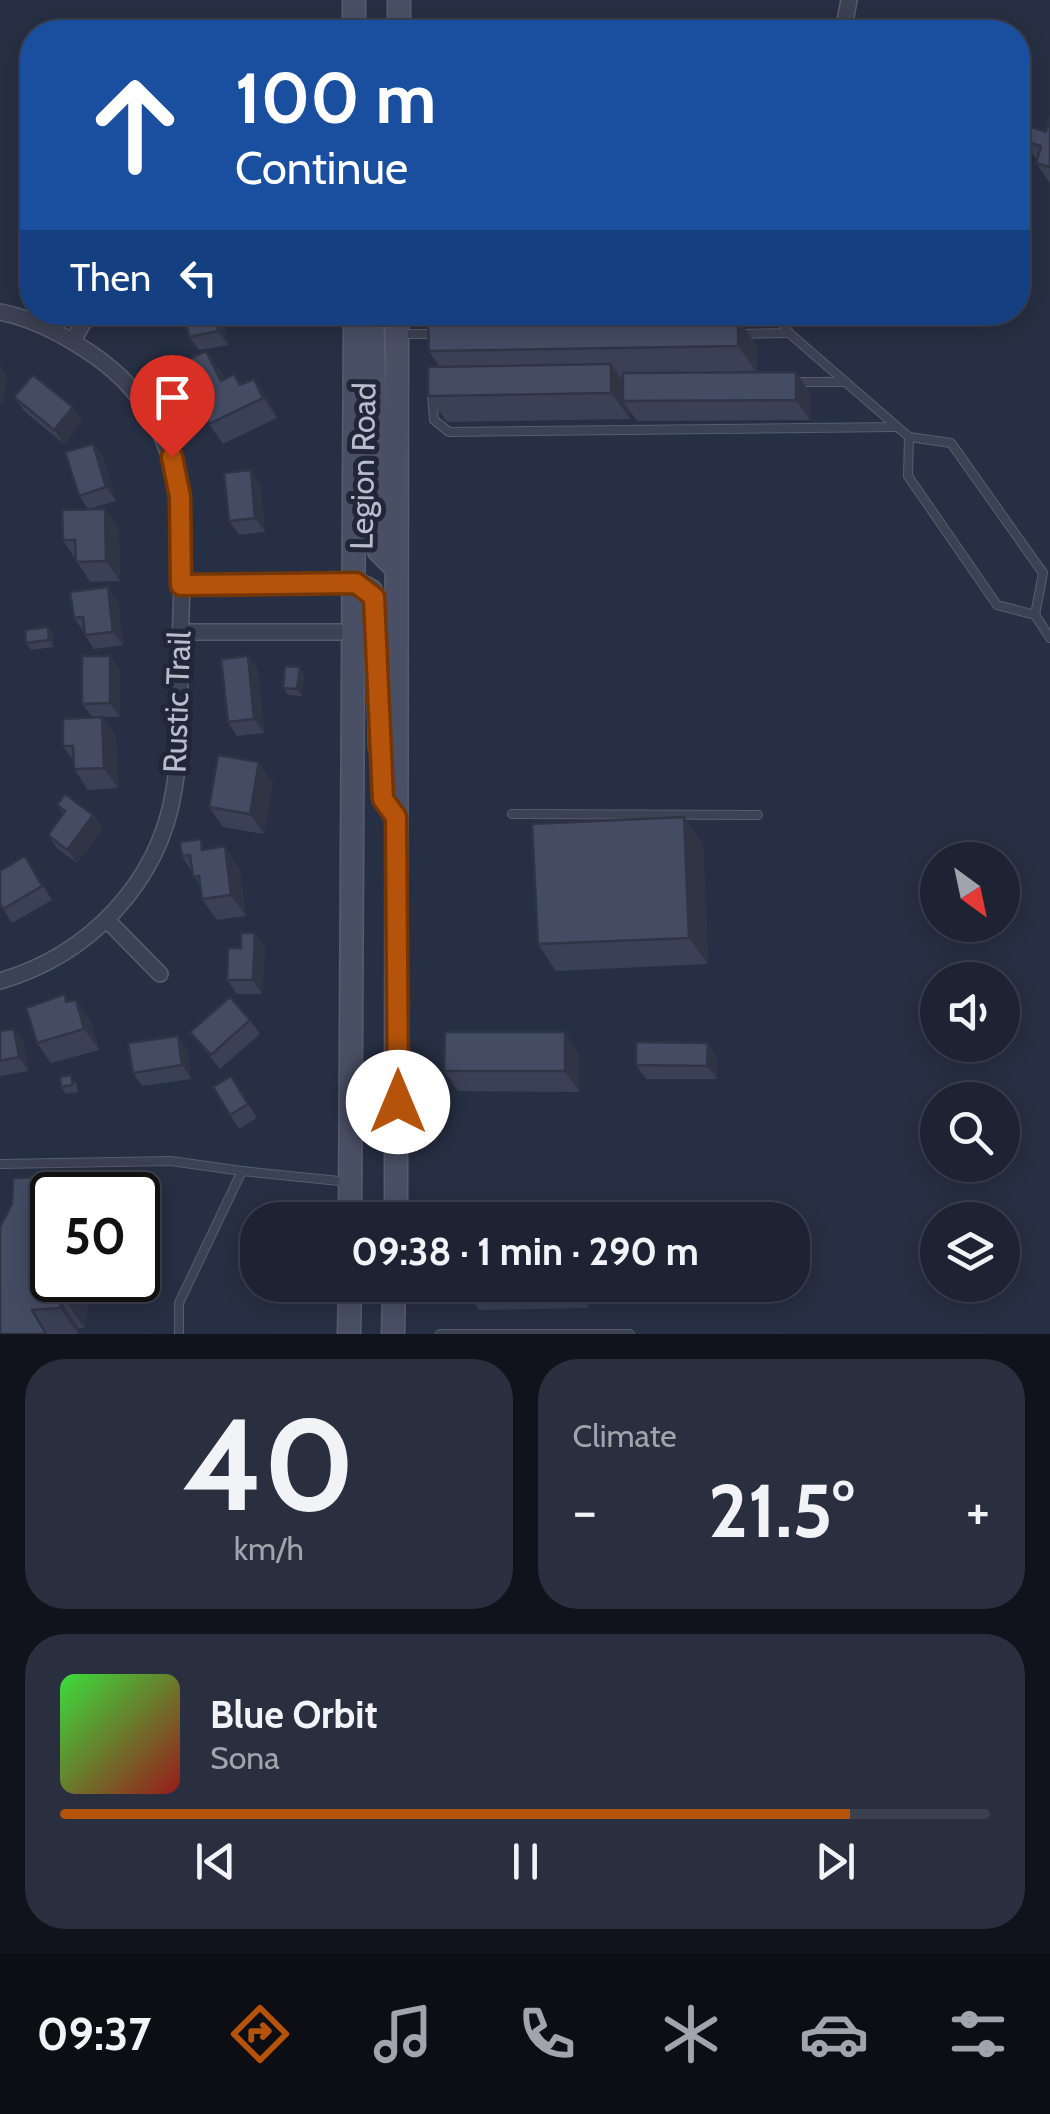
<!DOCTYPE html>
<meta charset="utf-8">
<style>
:root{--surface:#1d2333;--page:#2a2f3f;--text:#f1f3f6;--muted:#a0a4ac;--line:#3b404e;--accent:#b45309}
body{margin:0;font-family:Cabin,sans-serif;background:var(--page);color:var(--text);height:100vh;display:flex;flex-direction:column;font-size:38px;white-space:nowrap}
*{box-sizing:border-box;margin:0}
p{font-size:32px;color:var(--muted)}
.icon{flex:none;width:55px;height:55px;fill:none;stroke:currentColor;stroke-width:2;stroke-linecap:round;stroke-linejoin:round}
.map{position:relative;height:1334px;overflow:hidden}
.side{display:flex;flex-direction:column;gap:25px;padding:25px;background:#10131c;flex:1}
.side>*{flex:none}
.banner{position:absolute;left:20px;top:20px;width:1010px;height:305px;border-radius:40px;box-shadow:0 5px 25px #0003,0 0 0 2px var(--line);background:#1a4fa0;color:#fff;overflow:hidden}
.needle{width:65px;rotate:147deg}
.buttons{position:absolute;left:920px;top:842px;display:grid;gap:20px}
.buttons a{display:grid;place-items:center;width:100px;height:100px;border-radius:50%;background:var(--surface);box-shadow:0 5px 25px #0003,0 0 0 2px var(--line);font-size:50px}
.speed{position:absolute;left:30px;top:1172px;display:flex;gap:20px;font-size:50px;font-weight:700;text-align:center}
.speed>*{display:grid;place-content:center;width:130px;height:130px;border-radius:50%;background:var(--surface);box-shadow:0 5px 25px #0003,0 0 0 2px var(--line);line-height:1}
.speed .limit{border:5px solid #111;border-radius:15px;background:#fff;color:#111}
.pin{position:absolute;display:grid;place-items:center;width:85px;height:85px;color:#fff;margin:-102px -42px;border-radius:50% 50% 50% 0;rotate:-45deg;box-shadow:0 0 10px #0007}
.pin .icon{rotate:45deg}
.me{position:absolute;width:110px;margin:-55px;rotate:0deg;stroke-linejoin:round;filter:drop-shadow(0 0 8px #0008)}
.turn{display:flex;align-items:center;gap:35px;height:210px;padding:0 50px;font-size:45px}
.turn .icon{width:130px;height:130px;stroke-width:2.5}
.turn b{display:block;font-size:70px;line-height:85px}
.then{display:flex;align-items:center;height:95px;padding:0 50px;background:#0003;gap:20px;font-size:38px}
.big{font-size:75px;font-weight:700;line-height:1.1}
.side .tile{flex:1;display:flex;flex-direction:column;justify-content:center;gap:15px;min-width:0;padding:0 35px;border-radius:40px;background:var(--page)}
.side .dial{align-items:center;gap:0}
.dial b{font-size:130px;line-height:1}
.song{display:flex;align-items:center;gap:30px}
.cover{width:120px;height:120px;border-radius:15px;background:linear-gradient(135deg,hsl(120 70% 55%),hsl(0 70% 35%))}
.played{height:10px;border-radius:5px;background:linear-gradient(90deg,var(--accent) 85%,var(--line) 85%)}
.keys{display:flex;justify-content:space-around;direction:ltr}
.heat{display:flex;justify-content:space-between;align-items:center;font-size:55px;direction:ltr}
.side .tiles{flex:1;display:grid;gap:25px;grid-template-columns:1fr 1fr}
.tile:last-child{grid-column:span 2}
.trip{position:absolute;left:240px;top:1202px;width:570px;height:100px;border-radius:40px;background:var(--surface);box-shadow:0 5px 25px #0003,0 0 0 2px var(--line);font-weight:700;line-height:100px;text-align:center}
.tabs{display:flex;height:160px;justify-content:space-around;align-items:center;background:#0c0e14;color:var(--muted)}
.tabs .icon{width:70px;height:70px}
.tabs .selected{color:var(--accent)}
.tabs b{font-size:45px;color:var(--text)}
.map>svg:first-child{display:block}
</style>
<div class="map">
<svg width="1050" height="1334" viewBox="0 0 1050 1334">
<rect width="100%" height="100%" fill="#272f44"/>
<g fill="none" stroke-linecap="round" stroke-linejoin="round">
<g stroke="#575d6e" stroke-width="10">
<g id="lane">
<path d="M789,333L909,437L951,443L1043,573L1035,615L997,605L908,476L909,437"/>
<path d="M401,334H437"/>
<path d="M741,334L789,333L776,312"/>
<path d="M796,382H846"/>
<path d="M432,395L434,420L449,432L895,427"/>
<path d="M1035,615L1050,638"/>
<path d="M512,814L758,815"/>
<path d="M0,1164L171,1161L242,1171"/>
<path d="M179,1334V1303L242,1171L349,1182"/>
<path d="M440,1334H630"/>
</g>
</g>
<g stroke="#575d6e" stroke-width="18">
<g id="street">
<path d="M843,32L849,0"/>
<path d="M0,312C33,318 62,334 89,352C197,424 183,531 180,646C179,693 182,743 174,790C159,883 89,955 0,981"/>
<path d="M73,341L89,312"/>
<path d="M181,585L356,583"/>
<path d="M180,632H356"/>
<path d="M107,920L160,974"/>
</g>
</g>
<g stroke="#575d6e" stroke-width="25">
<g id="secondary">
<path d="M354,0V32"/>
<path d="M399,32V0"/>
<path d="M372,312L379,551L394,566"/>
<path d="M356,583L371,591L376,606L380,748"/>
<path d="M350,1220L355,312"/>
<path d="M396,1220L397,312"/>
<path d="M349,1334L350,1285"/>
<path d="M393,1334L394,1285"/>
</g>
</g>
<use href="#lane" stroke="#3b4253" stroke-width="8"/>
<use href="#street" stroke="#3b4253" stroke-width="15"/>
<use href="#secondary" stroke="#495066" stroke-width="22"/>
</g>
<g fill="#3a4156">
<path d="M1050,117V183L1036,163L1037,160L1024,141L1046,132Z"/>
<path d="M184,312H222L228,345L199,350L189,337Z"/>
<path d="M439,312H743L744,320H739L756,345L757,372H796L810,393V420L637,421L630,411V419L447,422L428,396L439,366L429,351L447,323Z"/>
<path d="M221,371L224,379L234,374L242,384L254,379L268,399L277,418L223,444L209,424Z"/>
<path d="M14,397L73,407L82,421L64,444L24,411Z"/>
<path d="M93,444L103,457L116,501L88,509L79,496Z"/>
<path d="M260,484L265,532L239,535L229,521Z"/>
<path d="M119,529L120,581L90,582L63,540Z"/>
<path d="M118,601L123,645L94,649L85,635L84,632L74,618Z"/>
<path d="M48,627L53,634L54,647L31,650L26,643Z"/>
<path d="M110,656L120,670V717H102L116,737L118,788L88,790L74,769L73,760L63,746L92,717L82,704Z"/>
<path d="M258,670L264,733L237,736L228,722Z"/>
<path d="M304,674L302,696L288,695L283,688Z"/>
<path d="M273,782L264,834L223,827L209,807Z"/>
<path d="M57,805L93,815L103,829L77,863L57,848L48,835L63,814Z"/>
<path d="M684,817L703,844L708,964L556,971L538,944Z"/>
<path d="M208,849L239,867L246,916L217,920L202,899L201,887L182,856Z"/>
<path d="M25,856L52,900L12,923L0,904Z"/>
<path d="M265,946L262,994H237L227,980L241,948Z"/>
<path d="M76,1000L90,1020L99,1050L51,1063L37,1043L70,1001Z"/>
<path d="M250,1020L260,1034L220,1069L190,1032Z"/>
<path d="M0,1031L24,1043L28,1071L0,1076Z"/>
<path d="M178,1036L187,1050L191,1079L142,1086L133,1073Z"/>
<path d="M708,1043L717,1057V1079H646L636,1065Z"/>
<path d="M579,1053V1092L458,1091L444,1071Z"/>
<path d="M76,1082L78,1092L66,1094L61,1087Z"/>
<path d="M240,1090L257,1118L239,1129L230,1115Z"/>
<path d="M52,1195V1280H73L88,1303L84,1328H79L78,1334H0Z"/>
<path d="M461,1285H589V1308L479,1310Z"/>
</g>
<g fill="#303546">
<path d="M215,312H222L228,345L218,331Z"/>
<path d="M738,318L756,345L757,373L738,346Z"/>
<path d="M206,351L221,371L235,401L221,381Z"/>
<path d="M611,364L629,390L623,401L630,411V419L611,393Z"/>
<path d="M0,365L7,376L3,405L0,401Z"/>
<path d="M796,372L810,393V420L796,400Z"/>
<path d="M254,379L268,399L277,418L263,398Z"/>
<path d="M73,407L82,421L64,444L54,430Z"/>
<path d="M93,444L103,457L116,501L106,487Z"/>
<path d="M251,470L260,484L265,532L255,518Z"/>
<path d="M105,509L119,529L120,581L106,561Z"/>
<path d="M108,587L118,601L123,645L113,632Z"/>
<path d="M48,627L53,634L54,647L49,640Z"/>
<path d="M110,656L120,670V717L110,703Z"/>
<path d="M248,656L258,670L264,733L254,719Z"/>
<path d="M300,667L304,674L302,696L297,689Z"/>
<path d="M102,717L116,737L118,788L104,768Z"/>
<path d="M259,762L273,782L264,834L250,814Z"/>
<path d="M93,815L103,829L77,863L67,850Z"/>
<path d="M684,817L703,844L708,964L689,938Z"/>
<path d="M225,846L239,867L246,916L231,895Z"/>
<path d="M255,933L265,946L262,994L253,980Z"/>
<path d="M76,1000L90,1020L99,1050L84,1029Z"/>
<path d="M14,1029L24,1043L28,1071L19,1057Z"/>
<path d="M565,1032L579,1053V1092L565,1071Z"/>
<path d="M178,1036L187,1050L191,1079L182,1065Z"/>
<path d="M708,1043L717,1057V1079L707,1066Z"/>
<path d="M118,1175L132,1195H121L116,1187Z"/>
<path d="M138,1207L140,1211L142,1246L138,1240Z"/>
<path d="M570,1208L578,1220H570Z"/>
<path d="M52,1223L53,1280L30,1261Z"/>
<path d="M64,1280H73L88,1303L84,1328L66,1301Z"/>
<path d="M573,1285H589V1308Z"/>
<path d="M61,1301L79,1328L78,1334L60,1308Z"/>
</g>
<g fill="#444c64" stroke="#303546" stroke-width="2.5">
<path d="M1050,117V167L1036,163L1041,146L1024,141L1028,126L1046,132Z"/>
<path d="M32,204V226L23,220Z"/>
<path d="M184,312H215L218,331L189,337Z"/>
<path d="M738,318V346L429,351L428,323Z"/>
<path d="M206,351L221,381L234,374L240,385L254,379L263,398L209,424L184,361Z"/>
<path d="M611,364V393L428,396V367Z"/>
<path d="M796,372V400L623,401V373Z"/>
<path d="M33,375L73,407L54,430L14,397Z"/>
<path d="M93,444L106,487L79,496L65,452Z"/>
<path d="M251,470L255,518L229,521L224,473Z"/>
<path d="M105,509L106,561L76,562L75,540H63L62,510Z"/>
<path d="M108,587L113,632L85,635L83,617L74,618L70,592Z"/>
<path d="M48,627L49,640L26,643L25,630Z"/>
<path d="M82,656H110V703L82,704Z"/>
<path d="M248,656L254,719L228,722L221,659Z"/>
<path d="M285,666L300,667L297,689L283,688Z"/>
<path d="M102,717L104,768L74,769L73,746H63V719Z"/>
<path d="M218,755L259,762L250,814L209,807Z"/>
<path d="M65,794L93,815L67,850L48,835L65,811L57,805Z"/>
<path d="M684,817L689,938L538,944L532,824Z"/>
<path d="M201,839L202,850L225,846L231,895L202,899L199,876L193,877L190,855L182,856L180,842Z"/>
<path d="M25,856L42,886L3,909L0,904V871Z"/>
<path d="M241,933H255L253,980H227L228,948H241Z"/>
<path d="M65,994L66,1002L76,1000L84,1029L37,1043L26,1008Z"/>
<path d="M230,997L250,1020L211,1055L190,1032Z"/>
<path d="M14,1029L19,1057L0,1061V1031Z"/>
<path d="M445,1032H565V1071H444Z"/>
<path d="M178,1036L182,1065L133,1073L128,1043Z"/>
<path d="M636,1042L708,1043L707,1066L636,1065Z"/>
<path d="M71,1075L73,1085L61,1087L60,1077Z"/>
<path d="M231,1076L248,1104L230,1115L213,1087Z"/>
<path d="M118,1175L116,1187L122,1184V1195H52V1223L30,1261L52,1260V1280H69L66,1301H61L60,1308L32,1310L46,1334H0V1227L12,1204L13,1178Z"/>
<path d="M570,1208V1220H459V1210Z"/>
</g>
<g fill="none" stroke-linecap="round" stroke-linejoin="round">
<g stroke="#753606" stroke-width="25">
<path id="route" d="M172,457L180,497L181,585L356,583L374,597L383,799L396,817L398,1102"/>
</g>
<use href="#route" stroke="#b45309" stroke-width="18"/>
</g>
<g text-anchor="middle" stroke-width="10" stroke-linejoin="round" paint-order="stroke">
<g font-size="32" fill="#b9becd" stroke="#202739">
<text transform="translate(363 466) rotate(-89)" y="11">Legion Road</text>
<text transform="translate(177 702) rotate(-88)" y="11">Rustic Trail</text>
</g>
</g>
</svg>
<div class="buttons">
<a><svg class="needle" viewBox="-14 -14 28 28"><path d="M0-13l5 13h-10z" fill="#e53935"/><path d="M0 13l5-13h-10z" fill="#a0a4ac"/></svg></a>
<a><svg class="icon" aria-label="sound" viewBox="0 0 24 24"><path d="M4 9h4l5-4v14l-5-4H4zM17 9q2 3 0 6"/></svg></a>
<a><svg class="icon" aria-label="search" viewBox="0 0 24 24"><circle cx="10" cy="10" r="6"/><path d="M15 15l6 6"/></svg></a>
<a><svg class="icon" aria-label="layers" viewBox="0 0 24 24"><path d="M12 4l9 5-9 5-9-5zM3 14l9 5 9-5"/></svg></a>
</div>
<div class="speed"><div class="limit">50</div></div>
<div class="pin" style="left:172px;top:457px;background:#d93025"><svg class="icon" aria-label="arrive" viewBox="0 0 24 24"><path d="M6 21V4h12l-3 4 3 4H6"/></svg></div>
<svg class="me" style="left:398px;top:1102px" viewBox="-20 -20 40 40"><circle r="19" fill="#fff"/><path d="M0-13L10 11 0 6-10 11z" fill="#b45309"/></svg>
<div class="trip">09:38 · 1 min · 290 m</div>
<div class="banner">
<div class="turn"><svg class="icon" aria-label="ahead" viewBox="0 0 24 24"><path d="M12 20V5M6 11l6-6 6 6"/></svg><div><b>100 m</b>Continue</div></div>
<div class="then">Then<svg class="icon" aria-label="left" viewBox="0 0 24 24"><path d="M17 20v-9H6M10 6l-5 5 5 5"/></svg></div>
</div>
</div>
<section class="side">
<div class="tiles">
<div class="tile dial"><b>40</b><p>km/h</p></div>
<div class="tile"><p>Climate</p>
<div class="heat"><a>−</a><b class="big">21.5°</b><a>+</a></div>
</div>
<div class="tile">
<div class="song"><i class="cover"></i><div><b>Blue Orbit</b><p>Sona</p></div></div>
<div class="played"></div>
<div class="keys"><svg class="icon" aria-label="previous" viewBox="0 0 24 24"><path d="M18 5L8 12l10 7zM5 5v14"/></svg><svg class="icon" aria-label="pause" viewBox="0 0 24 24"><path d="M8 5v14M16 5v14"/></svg><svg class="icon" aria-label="next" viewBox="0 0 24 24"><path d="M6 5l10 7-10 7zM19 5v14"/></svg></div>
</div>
</div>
</section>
<nav class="tabs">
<b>09:37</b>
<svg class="icon selected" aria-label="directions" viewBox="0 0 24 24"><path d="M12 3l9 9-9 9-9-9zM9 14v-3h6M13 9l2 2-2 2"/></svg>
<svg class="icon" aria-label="music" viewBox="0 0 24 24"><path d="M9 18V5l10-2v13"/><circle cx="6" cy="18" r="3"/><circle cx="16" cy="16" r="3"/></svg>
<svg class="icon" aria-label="phone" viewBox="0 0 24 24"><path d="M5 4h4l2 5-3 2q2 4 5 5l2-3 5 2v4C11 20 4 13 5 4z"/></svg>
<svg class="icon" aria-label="climate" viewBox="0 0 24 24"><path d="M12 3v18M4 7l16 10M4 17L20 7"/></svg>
<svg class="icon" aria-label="car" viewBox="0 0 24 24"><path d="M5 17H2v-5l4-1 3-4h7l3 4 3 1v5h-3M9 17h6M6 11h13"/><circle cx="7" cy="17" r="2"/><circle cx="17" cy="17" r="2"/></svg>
<svg class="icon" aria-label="filters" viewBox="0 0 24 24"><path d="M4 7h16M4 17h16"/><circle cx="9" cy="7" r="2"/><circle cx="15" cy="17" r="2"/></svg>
</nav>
